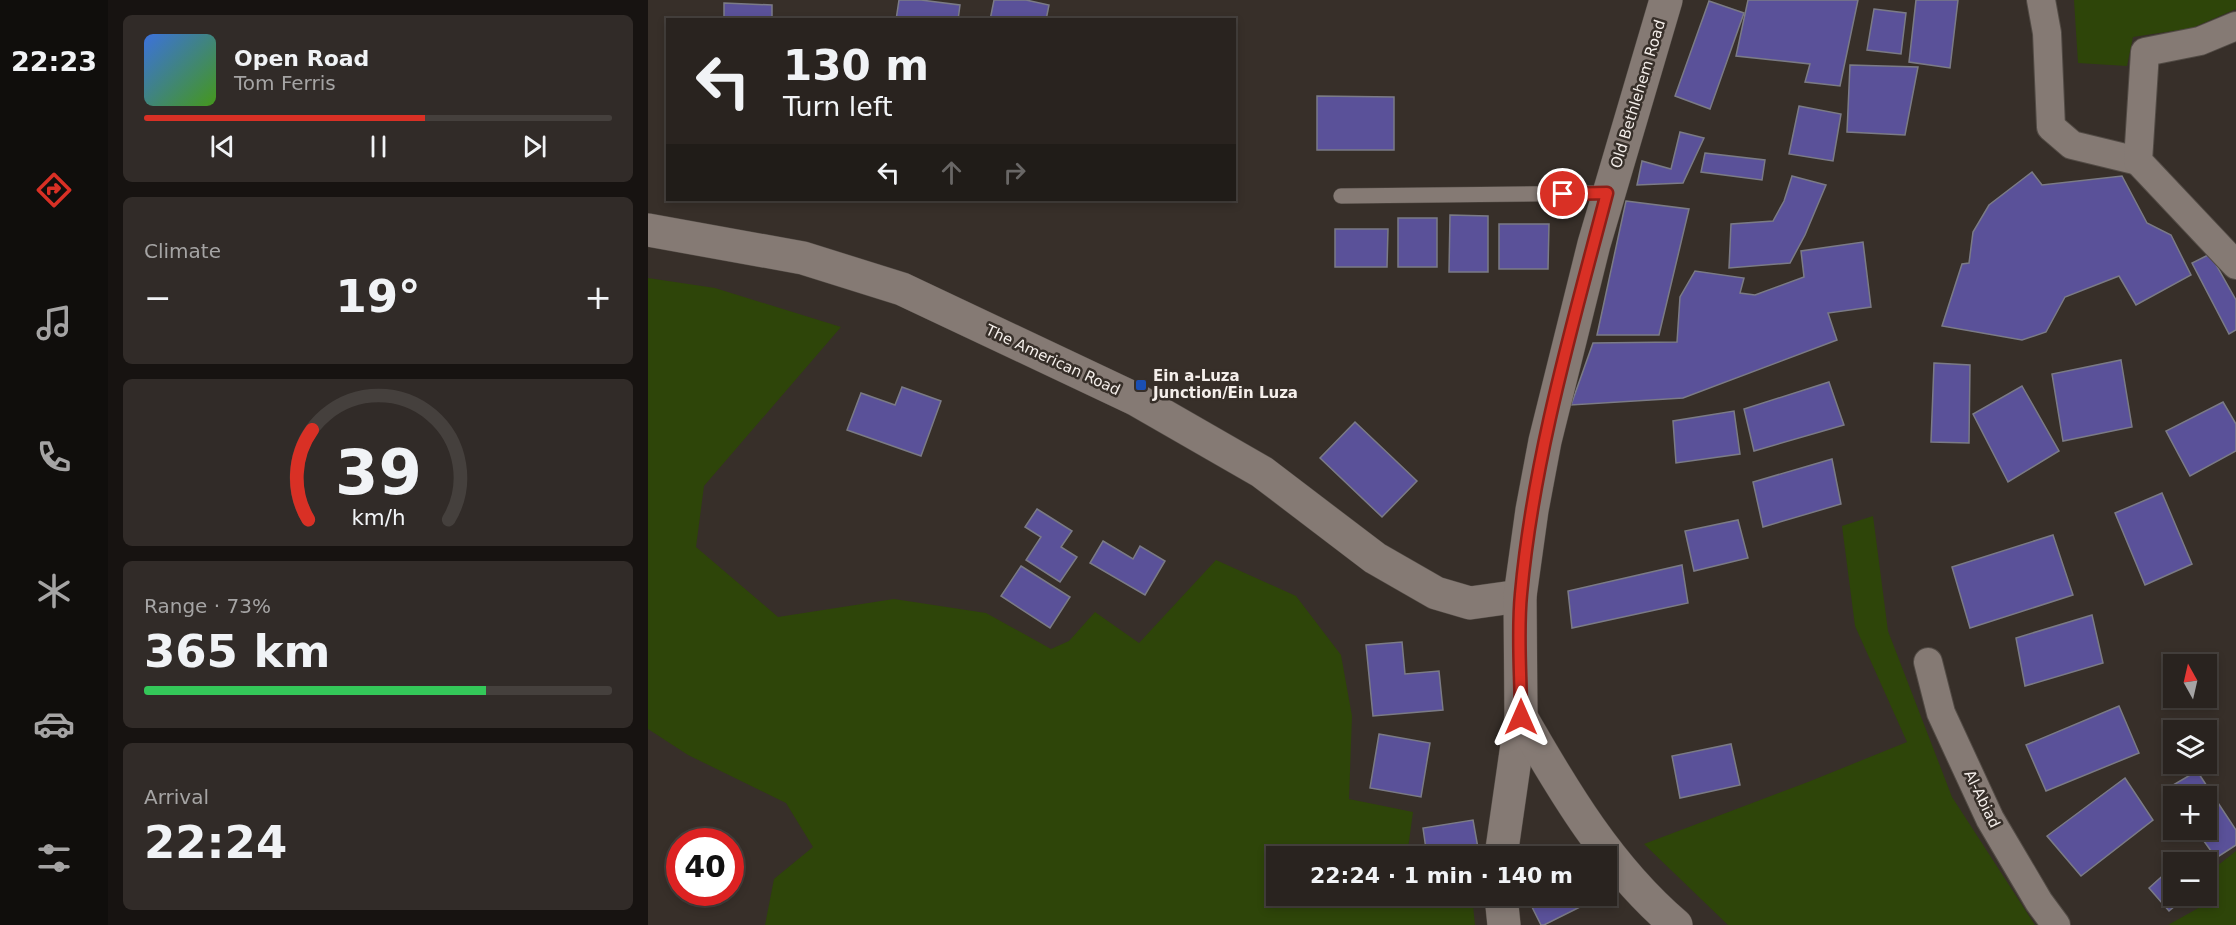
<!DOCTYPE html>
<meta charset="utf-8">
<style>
:root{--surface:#29231f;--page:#312b28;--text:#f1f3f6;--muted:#a5a4a4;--line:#45403d;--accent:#d93025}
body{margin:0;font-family:"DejaVu Sans",sans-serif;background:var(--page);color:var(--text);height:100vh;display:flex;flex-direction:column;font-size:22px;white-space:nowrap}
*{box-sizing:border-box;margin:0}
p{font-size:20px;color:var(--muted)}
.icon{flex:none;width:33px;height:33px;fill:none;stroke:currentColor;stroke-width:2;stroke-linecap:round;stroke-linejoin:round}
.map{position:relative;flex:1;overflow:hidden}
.panel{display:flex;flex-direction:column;gap:15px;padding:15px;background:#171311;width:540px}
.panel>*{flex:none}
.guide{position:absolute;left:18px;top:18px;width:570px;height:183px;border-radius:0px;box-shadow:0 3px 9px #0003,0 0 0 2px var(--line);background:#29231f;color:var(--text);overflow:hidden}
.needle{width:39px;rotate:352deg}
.fabs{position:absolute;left:1515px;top:654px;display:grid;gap:12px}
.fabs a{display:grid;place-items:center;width:54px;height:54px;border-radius:0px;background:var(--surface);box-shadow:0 3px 9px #0003,0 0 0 2px var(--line);font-size:30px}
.speed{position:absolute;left:18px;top:828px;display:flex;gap:12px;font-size:30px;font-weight:700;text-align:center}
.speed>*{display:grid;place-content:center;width:78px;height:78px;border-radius:50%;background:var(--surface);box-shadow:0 3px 9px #0003,0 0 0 2px var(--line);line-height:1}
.speed .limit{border:9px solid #d22;background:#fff;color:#111}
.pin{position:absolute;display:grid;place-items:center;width:51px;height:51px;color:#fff;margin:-26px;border:3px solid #fff;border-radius:50%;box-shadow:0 2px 6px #0007}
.me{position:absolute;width:66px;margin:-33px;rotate:0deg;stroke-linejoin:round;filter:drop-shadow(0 0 4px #0008)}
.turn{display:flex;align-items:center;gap:21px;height:126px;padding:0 18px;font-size:27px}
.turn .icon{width:78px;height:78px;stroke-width:2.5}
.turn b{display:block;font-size:42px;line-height:51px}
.lanes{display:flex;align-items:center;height:57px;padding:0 18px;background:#0003;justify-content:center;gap:30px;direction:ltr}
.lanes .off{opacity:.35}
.big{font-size:45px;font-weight:700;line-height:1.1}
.panel .tile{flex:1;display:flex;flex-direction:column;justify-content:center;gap:9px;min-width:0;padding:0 21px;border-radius:9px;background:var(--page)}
.panel .dial{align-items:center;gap:0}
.dial svg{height:156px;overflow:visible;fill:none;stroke:var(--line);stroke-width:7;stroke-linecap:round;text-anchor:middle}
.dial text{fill:var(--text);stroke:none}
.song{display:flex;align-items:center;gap:18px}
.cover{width:72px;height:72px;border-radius:9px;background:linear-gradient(135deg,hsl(220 70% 55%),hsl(100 70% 35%))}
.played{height:6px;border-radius:3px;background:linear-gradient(90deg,var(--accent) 60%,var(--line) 60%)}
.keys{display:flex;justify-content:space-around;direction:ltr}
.heat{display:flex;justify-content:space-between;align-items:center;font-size:33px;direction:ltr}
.charge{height:9px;border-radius:4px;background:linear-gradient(90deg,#34c759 73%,var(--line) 0)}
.trip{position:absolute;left:618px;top:846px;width:351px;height:60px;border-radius:0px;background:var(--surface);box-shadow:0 3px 9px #0003,0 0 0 2px var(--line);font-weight:700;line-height:60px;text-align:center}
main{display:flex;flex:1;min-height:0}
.menu{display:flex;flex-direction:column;width:108px;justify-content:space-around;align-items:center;background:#100e0c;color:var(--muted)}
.menu .icon{width:42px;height:42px}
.menu .active{color:var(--accent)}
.menu b{font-size:27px;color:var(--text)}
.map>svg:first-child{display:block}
</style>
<main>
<nav class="menu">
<b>22:23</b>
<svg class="icon active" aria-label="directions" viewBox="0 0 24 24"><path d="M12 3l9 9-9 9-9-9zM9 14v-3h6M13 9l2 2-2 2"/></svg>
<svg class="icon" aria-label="music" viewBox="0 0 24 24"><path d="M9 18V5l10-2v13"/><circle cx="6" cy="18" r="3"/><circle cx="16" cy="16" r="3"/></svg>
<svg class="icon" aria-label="phone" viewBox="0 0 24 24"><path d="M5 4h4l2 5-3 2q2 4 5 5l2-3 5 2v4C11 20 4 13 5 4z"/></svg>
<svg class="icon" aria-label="climate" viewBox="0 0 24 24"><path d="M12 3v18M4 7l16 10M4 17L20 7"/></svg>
<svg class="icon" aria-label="car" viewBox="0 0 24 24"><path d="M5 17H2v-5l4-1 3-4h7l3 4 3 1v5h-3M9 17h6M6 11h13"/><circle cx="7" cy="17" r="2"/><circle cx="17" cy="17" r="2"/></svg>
<svg class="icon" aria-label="filters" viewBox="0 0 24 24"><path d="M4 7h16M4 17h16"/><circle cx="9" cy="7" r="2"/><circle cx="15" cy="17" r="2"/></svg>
</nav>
<section class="panel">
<div class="tile">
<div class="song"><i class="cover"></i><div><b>Open Road</b><p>Tom Ferris</p></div></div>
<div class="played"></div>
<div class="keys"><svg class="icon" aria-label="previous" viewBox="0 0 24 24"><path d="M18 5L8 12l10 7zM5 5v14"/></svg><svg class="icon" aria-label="pause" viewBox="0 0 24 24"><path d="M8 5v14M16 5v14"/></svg><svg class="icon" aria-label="next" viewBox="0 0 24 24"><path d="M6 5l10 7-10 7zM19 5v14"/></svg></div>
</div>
<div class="tile"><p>Climate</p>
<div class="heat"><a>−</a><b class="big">19°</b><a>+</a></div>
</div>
<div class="tile dial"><svg viewBox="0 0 100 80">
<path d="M14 69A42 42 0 1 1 86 69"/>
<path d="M14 69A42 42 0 0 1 16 23" stroke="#d93025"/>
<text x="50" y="56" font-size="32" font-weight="700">39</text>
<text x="50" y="72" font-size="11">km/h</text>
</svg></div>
<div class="tile"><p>Range · 73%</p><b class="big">365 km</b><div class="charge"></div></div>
<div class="tile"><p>Arrival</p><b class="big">22:24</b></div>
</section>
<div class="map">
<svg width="1588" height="925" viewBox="0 0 1588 925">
<rect width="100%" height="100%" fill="#372f29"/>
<g fill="#2e4509">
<path d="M1426,0H1588V9L1544,28L1485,37L1479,66L1430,63Z"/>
<path d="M0,278L67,288L193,327L56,486L48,547L130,617L246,599L338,613L403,649L421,641L447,612L491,643L568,560L648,596L693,655L704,716L701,799L765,812L759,856H628V896H824L827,925H117L126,879L165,847L138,803L40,755L0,729Z"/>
<path d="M1225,516L1240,631L1304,797L1387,925H1080L996,844L1160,782L1259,742L1207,626L1194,526Z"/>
<path d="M1588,851V925H1520L1554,906L1547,896H1558L1559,874Z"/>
</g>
<g fill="#5a5199" stroke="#7b7b86" stroke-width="1.5">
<path d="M251,0H273L312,5L310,20H248Z"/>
<path d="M346,0H378L401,5L398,20H342Z"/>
<path d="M1100,0H1210L1192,86L1157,82L1162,64L1088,56Z"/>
<path d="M1268,0H1310L1302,68L1261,62Z"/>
<path d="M1061,1L1096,13L1062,109L1027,96Z"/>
<path d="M76,3L124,5V20H76Z"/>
<path d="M1226,9L1258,13L1253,54L1219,50Z"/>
<path d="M1202,65L1270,67L1257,135L1199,132Z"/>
<path d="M669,96L746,97V150H669Z"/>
<path d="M1151,106L1193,114L1185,161L1141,154Z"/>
<path d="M1032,132L1056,138L1035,183L989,185L994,161L1023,169Z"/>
<path d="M1057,153L1117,160L1114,180L1053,172Z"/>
<path d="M1384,172L1394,185L1474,176L1499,223L1523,235L1543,275L1488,305L1471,276L1417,297L1398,332L1374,340L1294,326L1314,264L1321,263L1325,232L1341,205Z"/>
<path d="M1144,176L1178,185L1157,235L1142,263L1081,268L1083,224L1125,221L1136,201Z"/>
<path d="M978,201L1041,209L1011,335H949Z"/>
<path d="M802,215L840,216V272H801Z"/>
<rect x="750" y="218" width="39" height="49"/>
<path d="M851,224H901L900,269H851Z"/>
<path d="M687,229H740L739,267H687Z"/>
<path d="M1215,242L1223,307L1180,313L1189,340L1035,398L923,405L945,343L1029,342L1032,297L1047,271L1096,278L1092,293L1107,295L1156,277L1153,251Z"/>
<path d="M1562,254L1588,300V330L1581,334L1544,263Z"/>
<path d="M1473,360L1484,427L1415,441L1404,374Z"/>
<path d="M1286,363L1322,365L1321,443L1283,442Z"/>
<path d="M1181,382L1196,425L1106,451L1096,409Z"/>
<path d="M1374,386L1411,451L1360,482L1325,414Z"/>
<path d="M254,387L293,401L273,456L199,430L213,393L247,405Z"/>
<path d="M1575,402L1588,424V451L1542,476L1518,431Z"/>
<path d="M1086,411L1092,454L1028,463L1025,421Z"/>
<path d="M707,422L769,481L734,517L672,458Z"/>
<path d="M1184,459L1193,504L1115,527L1105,482Z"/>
<path d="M1514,493L1544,564L1497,585L1467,513Z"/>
<path d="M389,509L424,531L413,547L429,557L412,582L378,560L393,537L377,527Z"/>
<path d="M1090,520L1100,558L1046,571L1037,531Z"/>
<path d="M1405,535L1425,595L1322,628L1304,567Z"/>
<path d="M455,541L485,559L492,546L517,561L497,595L442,563Z"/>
<path d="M1034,565L1040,603L924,628L920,591Z"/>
<path d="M373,566L422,597L402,628L353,596Z"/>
<path d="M1444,615L1455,663L1377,686L1368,638Z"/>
<path d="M754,642L757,674L791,671L795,710L725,716L718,645Z"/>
<path d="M1471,706L1491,753L1398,791L1378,745Z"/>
<path d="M731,734L782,743L773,797L722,788Z"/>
<path d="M1083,744L1092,785L1032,798L1024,756Z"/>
<path d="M1549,771L1588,830V845L1568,858L1548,830H1558V796H1526L1520,788Z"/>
<path d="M1477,778L1505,820L1433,876L1399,836Z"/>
<path d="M825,820L830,848L806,852L807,856H779L775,828Z"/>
<path d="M1521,870L1526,875V896H1539L1521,911L1501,888Z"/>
<path d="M958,877L966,889L958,893Z"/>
<path d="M891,896H954L896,925H893L881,901Z"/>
</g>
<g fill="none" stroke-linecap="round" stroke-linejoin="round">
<g stroke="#524b45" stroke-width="16">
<path id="service" d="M693,196L959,193"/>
</g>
<g stroke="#524b45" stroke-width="30">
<g id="minor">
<path d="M1393,0L1399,33L1403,127L1424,145L1490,161"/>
<path d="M1588,26L1552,41L1497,52L1490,161L1588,265"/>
<path d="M1280,662L1293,713L1342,819L1391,902L1408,925"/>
</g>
</g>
<g stroke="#524b45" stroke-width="34">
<g id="tertiary">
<path d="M0,230L155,258L254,289L487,399L614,472L727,558L788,593L822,603L872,596"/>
<path d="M853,856L873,717L872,596L884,510L897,441L946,244L1018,0"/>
<path d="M853,896L856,925"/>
</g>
</g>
<g stroke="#524b45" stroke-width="34">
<path id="secondary" d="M873,717C916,792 961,868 1028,925"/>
</g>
<use href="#service" stroke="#857a74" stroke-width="15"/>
<use href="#minor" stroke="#857a74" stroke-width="28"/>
<use href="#tertiary" stroke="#857a74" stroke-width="33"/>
<use href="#secondary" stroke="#857a74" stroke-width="33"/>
</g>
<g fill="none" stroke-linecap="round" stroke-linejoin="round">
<g stroke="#8d1f18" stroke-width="15">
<path id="route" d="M873,717C873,677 869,634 873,594C885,460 925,323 959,193L915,194"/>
</g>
<use href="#route" stroke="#d93025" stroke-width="10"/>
</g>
<rect fill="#1a4fb4" stroke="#372f29" stroke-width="2" x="487" y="379" width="12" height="12" rx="3"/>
<g text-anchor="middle" stroke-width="5" stroke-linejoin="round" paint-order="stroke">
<g font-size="15" fill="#f5efeb" stroke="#372f29">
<text transform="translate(990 94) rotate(-73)" y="5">Old Bethlehem Road</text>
<text transform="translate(405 360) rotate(25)" y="5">The American Road</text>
<text transform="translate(1334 799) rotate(64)" y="5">Al-Abiad</text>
</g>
<g font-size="15" font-weight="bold" fill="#f5efeb" stroke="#372f29" text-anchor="start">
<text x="505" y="381">Ein a-Luza<tspan x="505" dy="17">Junction/Ein Luza</tspan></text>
</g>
</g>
</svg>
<div class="fabs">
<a><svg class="needle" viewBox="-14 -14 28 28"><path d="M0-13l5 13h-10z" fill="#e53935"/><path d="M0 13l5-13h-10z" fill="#a5a4a4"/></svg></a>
<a><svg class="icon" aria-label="layers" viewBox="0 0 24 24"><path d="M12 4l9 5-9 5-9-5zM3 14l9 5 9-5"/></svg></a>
<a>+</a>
<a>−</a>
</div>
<div class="speed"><div class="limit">40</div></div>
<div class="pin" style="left:915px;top:194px;background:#d93025"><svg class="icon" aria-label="arrive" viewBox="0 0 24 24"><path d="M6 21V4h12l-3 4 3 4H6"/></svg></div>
<svg class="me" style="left:873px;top:717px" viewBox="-20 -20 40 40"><path d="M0-17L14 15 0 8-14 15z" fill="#d93025" stroke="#fff" stroke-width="4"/></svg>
<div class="trip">22:24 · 1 min · 140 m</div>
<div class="guide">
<div class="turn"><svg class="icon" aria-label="left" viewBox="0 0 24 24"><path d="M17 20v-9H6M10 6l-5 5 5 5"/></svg><div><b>130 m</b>Turn left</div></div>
<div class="lanes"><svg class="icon" aria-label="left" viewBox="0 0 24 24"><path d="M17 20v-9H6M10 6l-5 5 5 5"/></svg><svg class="icon off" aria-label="ahead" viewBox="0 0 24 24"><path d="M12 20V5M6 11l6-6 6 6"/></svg><svg class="icon off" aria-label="right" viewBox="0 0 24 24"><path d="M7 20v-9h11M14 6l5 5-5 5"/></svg></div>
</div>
</div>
</main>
